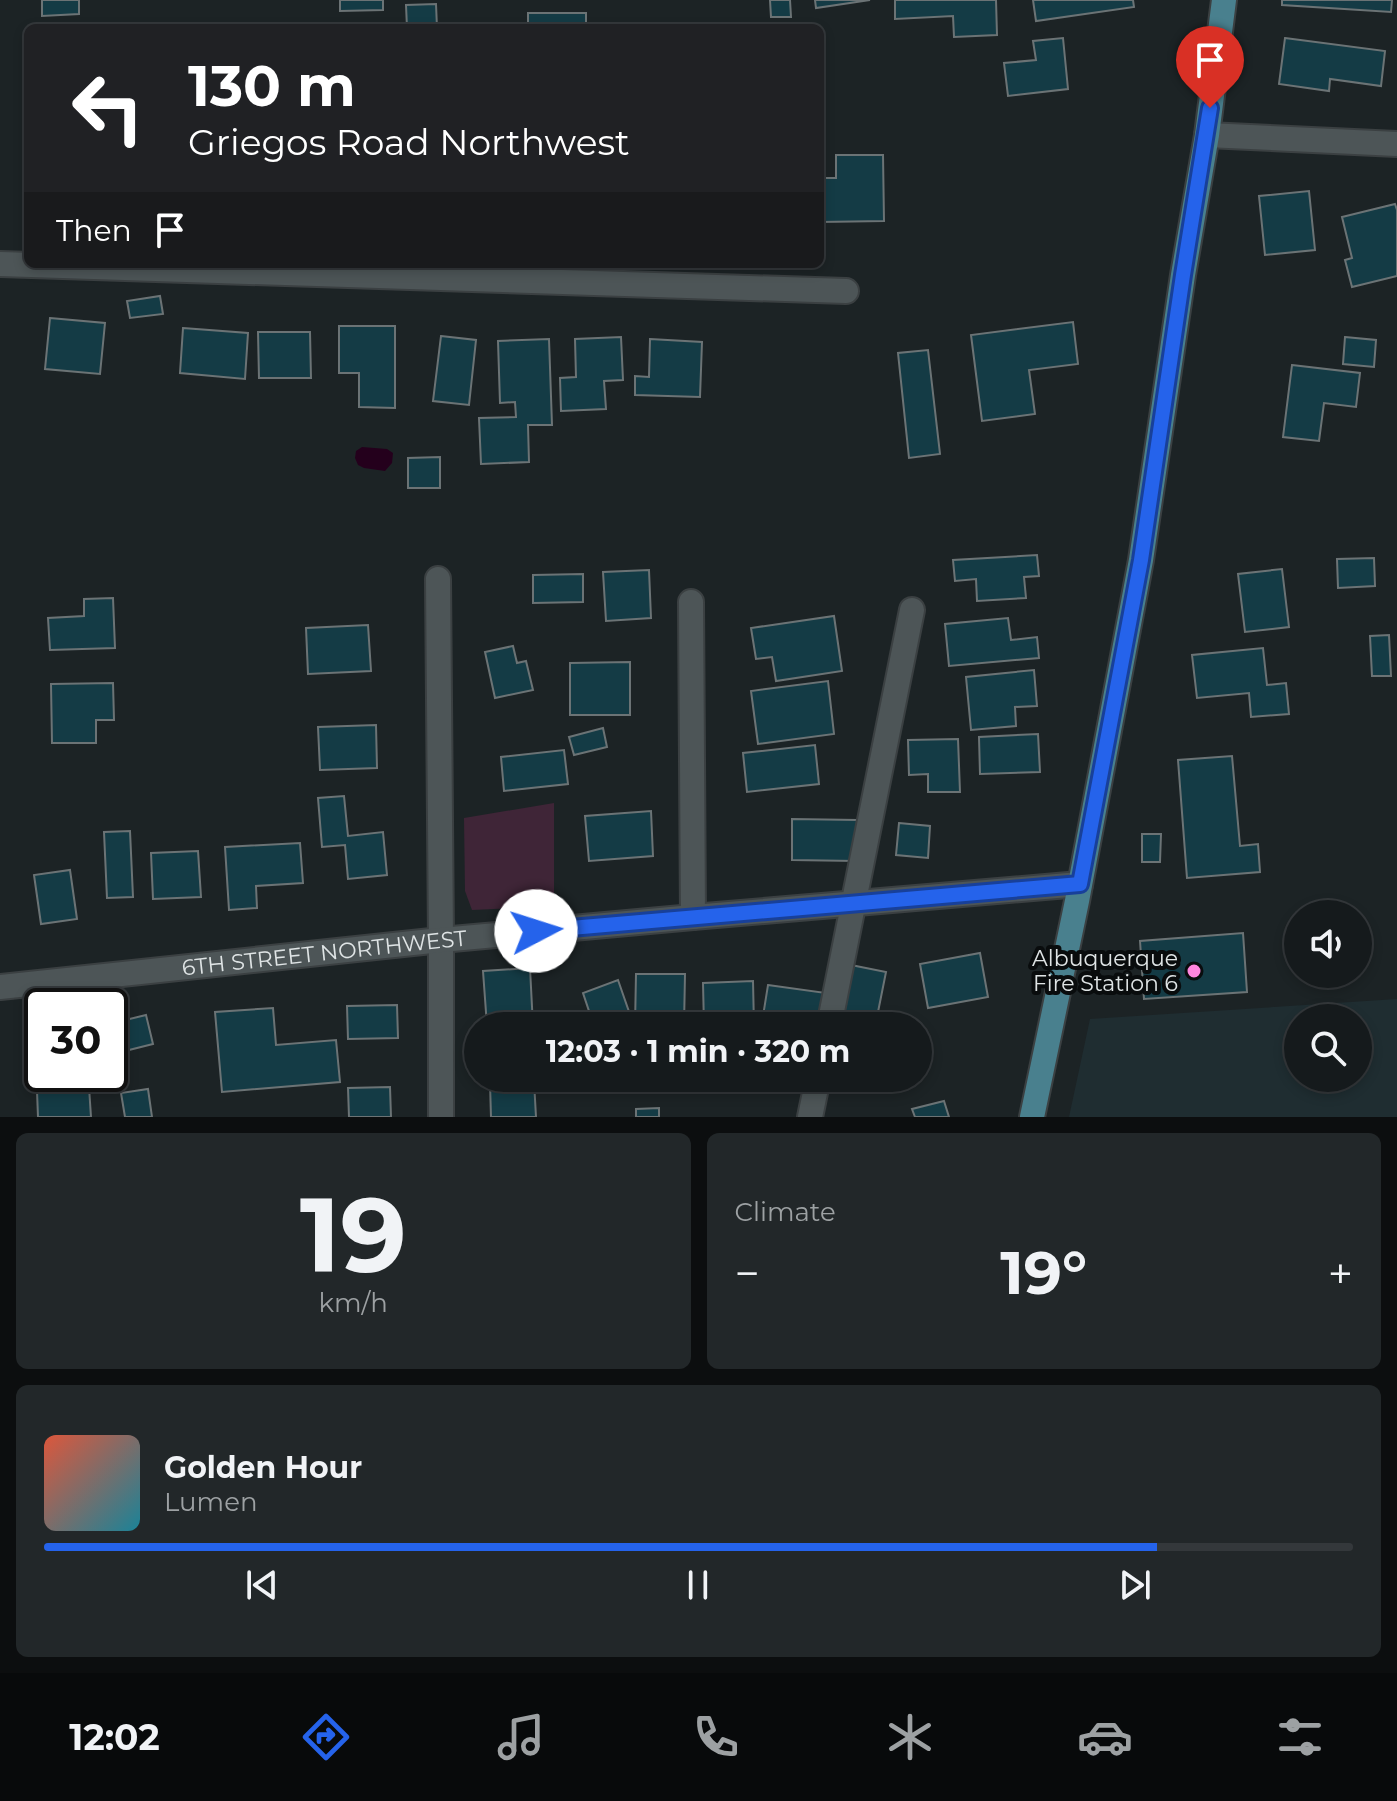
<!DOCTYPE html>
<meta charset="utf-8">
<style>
:root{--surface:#151a1c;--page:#222729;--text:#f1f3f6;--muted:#9da1a3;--line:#34383b;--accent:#2563eb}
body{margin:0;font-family:Montserrat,sans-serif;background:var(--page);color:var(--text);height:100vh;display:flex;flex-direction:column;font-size:30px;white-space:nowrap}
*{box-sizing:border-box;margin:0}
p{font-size:26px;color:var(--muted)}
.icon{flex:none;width:44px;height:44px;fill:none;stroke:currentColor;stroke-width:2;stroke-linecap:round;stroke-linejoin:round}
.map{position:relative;height:1117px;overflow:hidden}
.details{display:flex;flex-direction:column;gap:16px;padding:16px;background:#0c0e0f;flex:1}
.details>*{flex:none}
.top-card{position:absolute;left:24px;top:24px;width:800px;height:244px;border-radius:12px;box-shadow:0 4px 12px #0003,0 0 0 2px var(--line);background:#202124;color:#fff;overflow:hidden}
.controls{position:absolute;left:1284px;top:900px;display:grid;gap:16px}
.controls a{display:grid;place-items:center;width:88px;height:88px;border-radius:50%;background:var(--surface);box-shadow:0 4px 12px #0003,0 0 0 2px var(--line);font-size:40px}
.speed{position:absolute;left:24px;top:988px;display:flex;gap:16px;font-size:40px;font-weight:700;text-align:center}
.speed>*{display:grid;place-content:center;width:104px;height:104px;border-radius:50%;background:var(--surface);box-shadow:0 4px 12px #0003,0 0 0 2px var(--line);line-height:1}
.speed .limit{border:4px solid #111;border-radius:12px;background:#fff;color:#111}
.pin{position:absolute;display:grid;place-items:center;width:68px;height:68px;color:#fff;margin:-82px -34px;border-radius:50% 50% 50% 0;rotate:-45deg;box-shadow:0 0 8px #0007}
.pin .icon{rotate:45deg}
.me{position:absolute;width:88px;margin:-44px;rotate:85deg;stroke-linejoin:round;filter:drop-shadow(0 0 6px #0008)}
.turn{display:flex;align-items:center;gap:28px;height:168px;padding:0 32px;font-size:36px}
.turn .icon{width:104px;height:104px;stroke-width:2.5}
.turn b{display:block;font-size:56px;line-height:68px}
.then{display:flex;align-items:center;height:76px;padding:0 32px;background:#0003;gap:16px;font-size:30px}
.big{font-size:60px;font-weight:700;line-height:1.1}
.details .tile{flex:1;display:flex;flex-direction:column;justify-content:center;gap:12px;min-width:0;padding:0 28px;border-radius:12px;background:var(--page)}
.details .dial{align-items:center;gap:0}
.dial b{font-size:104px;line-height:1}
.song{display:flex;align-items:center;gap:24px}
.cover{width:96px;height:96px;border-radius:12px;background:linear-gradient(135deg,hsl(10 70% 55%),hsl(190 70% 35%))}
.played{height:8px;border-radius:4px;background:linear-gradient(90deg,var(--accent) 85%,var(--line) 85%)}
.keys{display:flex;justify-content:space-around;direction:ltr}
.heat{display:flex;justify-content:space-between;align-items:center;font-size:44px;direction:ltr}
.details .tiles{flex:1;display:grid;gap:16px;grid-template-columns:1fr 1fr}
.tile:last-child{grid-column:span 2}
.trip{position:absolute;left:464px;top:1012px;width:468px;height:80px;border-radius:40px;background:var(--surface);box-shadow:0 4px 12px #0003,0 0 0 2px var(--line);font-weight:700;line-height:80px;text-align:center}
.tabs{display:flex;height:128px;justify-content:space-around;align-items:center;background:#080a0b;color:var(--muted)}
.tabs .icon{width:56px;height:56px}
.tabs .current{color:var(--accent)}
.tabs b{font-size:36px;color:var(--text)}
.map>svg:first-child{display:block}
</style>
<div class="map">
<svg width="1397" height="1117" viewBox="0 0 1397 1117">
<rect width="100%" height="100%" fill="#1c2325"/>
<path fill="#1f2d31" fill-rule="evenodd" d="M1397,999V1117H1069L1090,1019ZM1298,1018H1358V1078H1298Z"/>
<path fill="#3f2537" d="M554,803V906L472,910L465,891L464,818Z"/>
<path fill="#24001c" d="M362,447L387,449L393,453L392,463L385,471L364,468L358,465L355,458L356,451Z"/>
<g fill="#143b45" stroke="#6b7375" stroke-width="2">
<path d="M42,0H79V14L42,16Z"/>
<path d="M340,0H383V10L340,11Z"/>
<path d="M770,0H790L791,17H771Z"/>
<path d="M815,0H870L816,8Z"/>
<path d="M895,0H996L997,35L954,37L953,16L895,19Z"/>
<path d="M1033,0H1133L1134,7L1036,21Z"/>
<path d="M1282,0H1392L1391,12L1282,5Z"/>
<path d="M436,4L437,28H407L406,5Z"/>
<rect x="528" y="13" width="58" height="15"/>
<rect x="336" y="24" width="31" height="4"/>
<path d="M1063,38L1068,89L1008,96L1004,63L1036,60L1033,41Z"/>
<path d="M1285,38L1385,51L1381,86L1330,79L1329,91L1279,84Z"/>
<path d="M836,155H883L884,221L820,222V178H836Z"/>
<path d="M1309,191L1315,250L1265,255L1259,196Z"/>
<path d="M1395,204L1397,210V276L1352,287L1345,260L1352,258L1342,217Z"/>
<path d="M160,296L163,314L130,318L127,301Z"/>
<path d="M50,318L105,323L100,374L45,369Z"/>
<path d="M1073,322L1078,364L1029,370L1035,414L982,421L971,335Z"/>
<path d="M339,326H395V408L359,407V373H339Z"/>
<path d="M183,328L248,333L245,379L180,373Z"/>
<path d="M258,332H310L311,378H259Z"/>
<path d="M441,336L476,340L469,405L433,401Z"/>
<path d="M621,337L623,380L604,381L606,409L561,411L560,378L576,377L575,339Z"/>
<path d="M1345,337L1376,340L1374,367L1343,364Z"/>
<path d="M549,339L552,425H528L529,462L481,464L479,418L516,417L515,402L500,403L498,341Z"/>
<path d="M650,339L702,342L700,397L635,395V376L649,377Z"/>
<path d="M928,350L940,454L909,458L898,353Z"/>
<path d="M1292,365L1360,373L1356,407L1324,403L1319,441L1283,437Z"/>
<path d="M440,457V488H408V458Z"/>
<path d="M1037,555L1039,576L1024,577L1026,598L977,601L976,579L955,581L953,560Z"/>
<path d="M1374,558L1375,586L1338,588L1337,559Z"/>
<path d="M1282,569L1289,627L1245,632L1238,574Z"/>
<path d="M649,570L651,618L606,621L603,572Z"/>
<path d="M583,574V602L533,603V575Z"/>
<path d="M113,598L115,648L50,650L48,618L84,616V599Z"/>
<path d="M834,616L842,671L776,681L772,657L756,659L751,628Z"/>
<path d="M1008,618L1011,640L1037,637L1039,658L949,666L945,624Z"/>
<path d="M368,625L371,671L308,674L306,628Z"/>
<path d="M1389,635L1391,676H1372L1370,636Z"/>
<path d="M513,646L517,663L526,661L533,690L495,698L485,652Z"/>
<path d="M1263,648L1267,685L1286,683L1289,714L1251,717L1249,693L1197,698L1192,655Z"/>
<path d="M630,662V715H570V663Z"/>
<path d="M1034,670L1037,706L1015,707L1016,726L971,730L966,677Z"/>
<path d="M828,681L834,734L758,744L751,691Z"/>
<path d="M113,683L114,720H96V743H52L51,684Z"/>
<path d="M376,725L377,768L320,770L318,727Z"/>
<path d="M603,728L607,747L574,755L569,737Z"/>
<path d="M1038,734L1040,772L980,774L979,737Z"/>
<path d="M958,739L960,792H928V774L909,775L908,740Z"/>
<path d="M815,745L819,784L747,792L743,753Z"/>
<path d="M564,750L568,784L504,791L501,757Z"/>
<path d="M1232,756L1240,846L1258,844L1260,872L1187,878L1178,760Z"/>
<path d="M344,796L348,836L383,832L387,875L348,879L345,845L322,847L318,798Z"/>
<path d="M651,811L653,856L589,861L585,816Z"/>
<path d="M792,819L857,820L856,861L792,860Z"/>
<path d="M899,823L930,826L928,858L896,855Z"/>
<path d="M130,831L133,897L107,898L104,832Z"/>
<path d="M1142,834H1161L1160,862H1142Z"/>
<path d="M300,843L303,883L256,886L257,908L229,910L225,847Z"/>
<path d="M198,851L201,897L153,899L151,853Z"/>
<path d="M70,870L77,919L41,924L34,875Z"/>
<path d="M1243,933L1247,992L1144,999L1140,941Z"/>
<path d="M980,953L988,997L928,1008L920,964Z"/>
<path d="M851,965L886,972L876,1022L841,1015Z"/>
<path d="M530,968L533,1026H487L483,971Z"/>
<path d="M636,974H685L684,1026H635Z"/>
<path d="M618,980L634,1026H594L583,993Z"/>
<path d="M753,981L754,1026H704L703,983Z"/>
<path d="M768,985L826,993L822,1026H786L787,1019L763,1016Z"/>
<path d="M397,1005L398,1038L348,1039L347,1006Z"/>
<path d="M273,1008L276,1045L336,1040L340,1082L222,1092L215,1012Z"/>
<path d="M146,1015L153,1044L121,1052L113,1023Z"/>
<path d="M534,1081L536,1117H491L490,1083Z"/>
<path d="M89,1087L91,1117H38L37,1091Z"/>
<path d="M390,1087L391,1117H349L348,1088Z"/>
<path d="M148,1089L152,1117H125L121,1093Z"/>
<path d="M944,1101L949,1117H915L912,1109Z"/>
<path d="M659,1108V1117H636V1109Z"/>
</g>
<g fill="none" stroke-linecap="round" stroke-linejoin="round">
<g stroke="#3b4042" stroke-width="28">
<g id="minor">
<path d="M1207,135L1397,144"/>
<path d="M0,264L846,291"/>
<path d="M438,579L441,940V1117"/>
<path d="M691,602L693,917"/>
<path id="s1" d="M0,987L441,940L693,917L1080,884"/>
<path d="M829,1026L912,610"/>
<path d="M810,1117L818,1078"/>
</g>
</g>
<g stroke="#3b4042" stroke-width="28">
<path id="major" d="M1032,1117L1077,901L1141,560L1183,275L1207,135L1224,0"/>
</g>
<use href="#minor" stroke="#4d5557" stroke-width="24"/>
<use href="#major" stroke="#49808e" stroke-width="24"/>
</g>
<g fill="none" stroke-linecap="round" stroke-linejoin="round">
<g stroke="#184099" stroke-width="20">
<path id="route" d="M536,931L1080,884L1141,560L1183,275L1210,108"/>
</g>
<use href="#route" stroke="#2563eb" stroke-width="14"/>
</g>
<circle fill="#ff85de" stroke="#090c0d" stroke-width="3" cx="1194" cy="971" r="8"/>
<g text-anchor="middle" stroke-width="8" stroke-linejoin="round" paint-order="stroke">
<g font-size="22" fill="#dfe4e5" stroke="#090c0d">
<text dy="8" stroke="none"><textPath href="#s1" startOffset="326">6TH STREET NORTHWEST</textPath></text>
</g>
<g font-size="22" fill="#dfe4e5" stroke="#090c0d" text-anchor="end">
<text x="1178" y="966">Albuquerque<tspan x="1178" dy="25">Fire Station 6</tspan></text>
</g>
</g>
</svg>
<div class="controls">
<a><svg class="icon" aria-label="sound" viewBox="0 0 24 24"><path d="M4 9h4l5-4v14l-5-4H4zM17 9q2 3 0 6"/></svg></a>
<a><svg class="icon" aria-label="search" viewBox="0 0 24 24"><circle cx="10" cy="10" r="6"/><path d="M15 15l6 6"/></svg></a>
</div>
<div class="speed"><div class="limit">30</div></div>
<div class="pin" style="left:1210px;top:108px;background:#d93025"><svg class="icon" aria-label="arrive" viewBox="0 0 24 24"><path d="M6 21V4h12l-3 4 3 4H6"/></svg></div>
<svg class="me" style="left:536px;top:931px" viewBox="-20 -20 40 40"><circle r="19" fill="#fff"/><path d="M0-13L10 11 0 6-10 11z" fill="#2563eb"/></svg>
<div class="trip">12:03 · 1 min · 320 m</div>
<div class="top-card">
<div class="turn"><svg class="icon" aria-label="left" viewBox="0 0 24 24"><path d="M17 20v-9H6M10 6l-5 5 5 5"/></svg><div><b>130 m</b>Griegos Road Northwest</div></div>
<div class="then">Then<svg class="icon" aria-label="arrive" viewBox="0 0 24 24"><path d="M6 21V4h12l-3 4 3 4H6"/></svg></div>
</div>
</div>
<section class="details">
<div class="tiles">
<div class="tile dial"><b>19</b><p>km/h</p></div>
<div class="tile"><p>Climate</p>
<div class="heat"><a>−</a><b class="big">19°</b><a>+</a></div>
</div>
<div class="tile">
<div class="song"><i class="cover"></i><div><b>Golden Hour</b><p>Lumen</p></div></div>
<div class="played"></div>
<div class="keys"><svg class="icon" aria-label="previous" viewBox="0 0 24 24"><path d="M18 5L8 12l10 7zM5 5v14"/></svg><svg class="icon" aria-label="pause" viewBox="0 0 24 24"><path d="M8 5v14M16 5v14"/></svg><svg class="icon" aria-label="next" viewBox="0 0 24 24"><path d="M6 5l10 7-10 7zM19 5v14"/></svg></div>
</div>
</div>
</section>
<nav class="tabs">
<b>12:02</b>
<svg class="icon current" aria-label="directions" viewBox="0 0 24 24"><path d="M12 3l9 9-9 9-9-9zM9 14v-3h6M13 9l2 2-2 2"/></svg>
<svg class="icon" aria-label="music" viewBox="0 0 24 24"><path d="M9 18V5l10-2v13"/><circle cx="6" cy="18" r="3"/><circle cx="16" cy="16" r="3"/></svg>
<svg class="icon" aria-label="phone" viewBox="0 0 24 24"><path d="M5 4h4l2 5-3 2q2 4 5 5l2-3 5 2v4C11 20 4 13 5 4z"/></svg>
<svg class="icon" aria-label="climate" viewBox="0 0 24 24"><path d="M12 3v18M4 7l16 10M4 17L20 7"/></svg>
<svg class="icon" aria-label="car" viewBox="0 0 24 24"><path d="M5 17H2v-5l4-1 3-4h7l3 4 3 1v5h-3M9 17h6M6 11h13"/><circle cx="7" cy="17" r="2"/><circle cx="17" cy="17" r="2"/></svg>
<svg class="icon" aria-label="filters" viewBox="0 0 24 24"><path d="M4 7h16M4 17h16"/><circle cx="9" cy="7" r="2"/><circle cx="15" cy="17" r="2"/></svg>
</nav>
